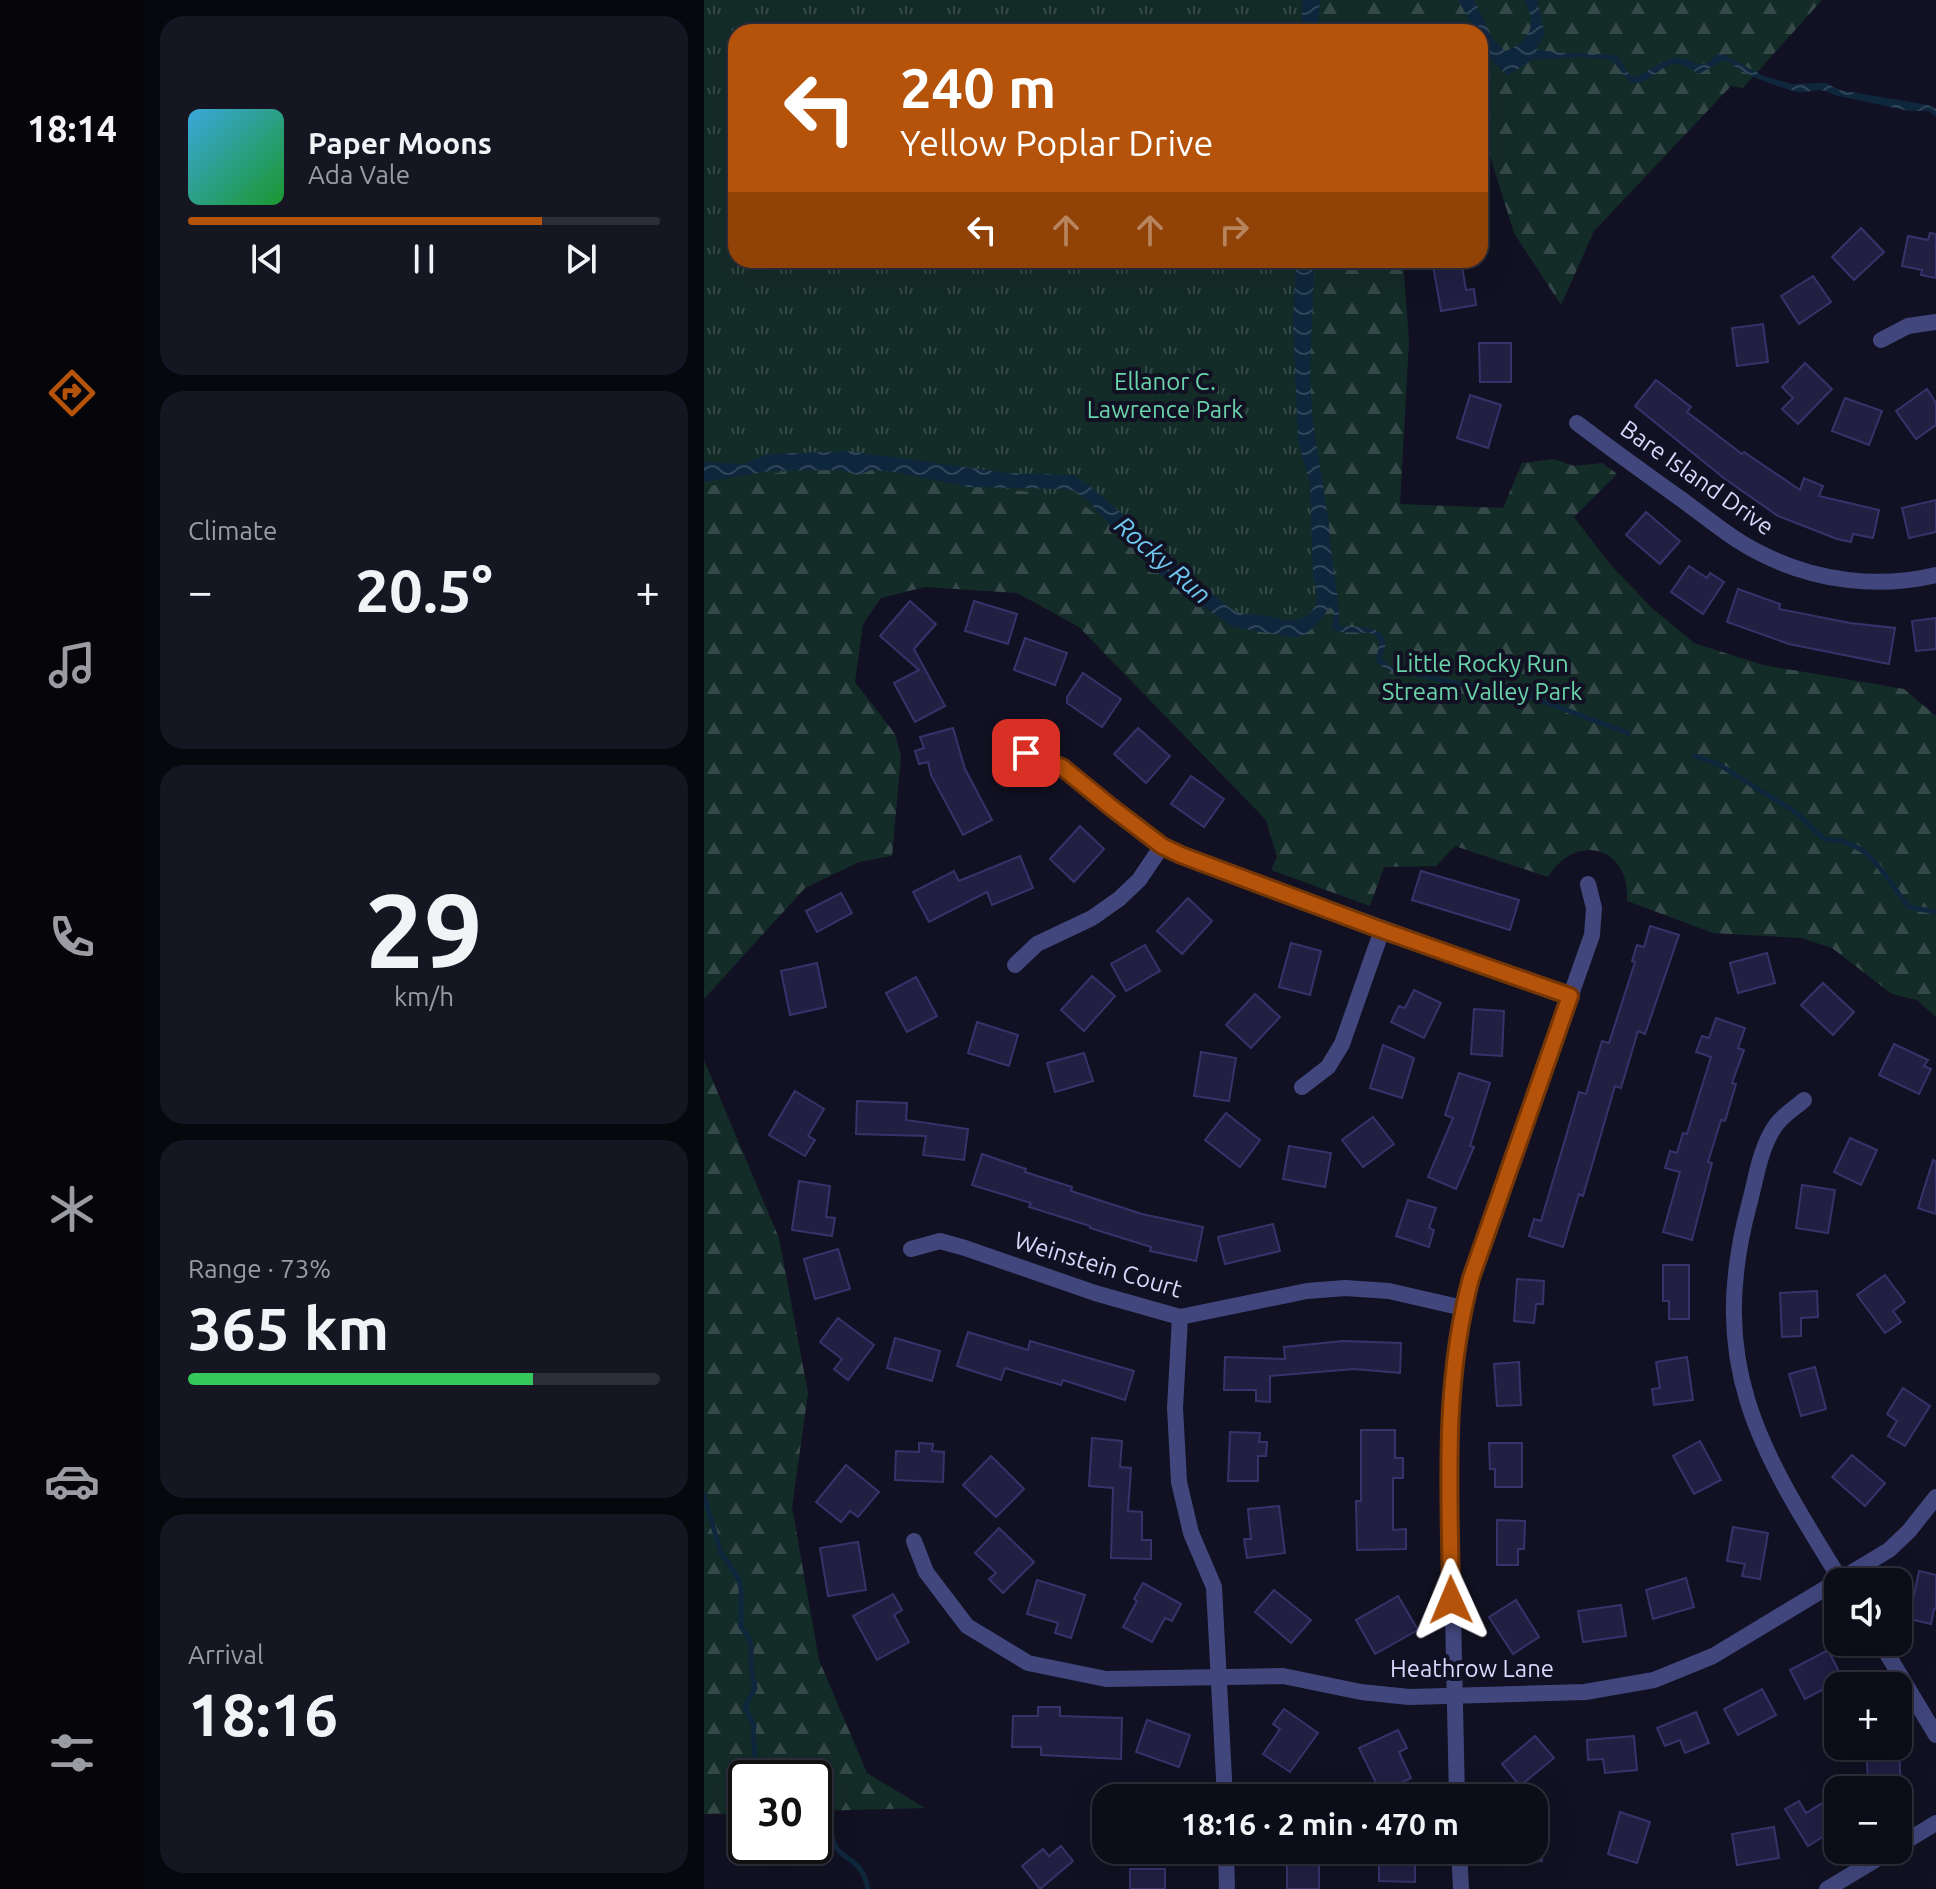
<!DOCTYPE html>
<meta charset="utf-8">
<style>
:root{--surface:#0d0d1a;--page:#161623;--text:#f1f3f6;--muted:#9a9ca2;--line:#2d2d39;--accent:#b45309}
body{margin:0;font-family:Ubuntu,sans-serif;background:var(--page);color:var(--text);height:100vh;display:flex;flex-direction:column;font-size:30px;white-space:nowrap}
*{box-sizing:border-box;margin:0}
p{font-size:26px;color:var(--muted)}
.icon{flex:none;width:44px;height:44px;fill:none;stroke:currentColor;stroke-width:2;stroke-linecap:round;stroke-linejoin:round}
.map{position:relative;flex:1;overflow:hidden}
.details{display:flex;flex-direction:column;gap:16px;padding:16px;background:#07070e;width:560px}
.details>*{flex:none}
.hud{position:absolute;left:24px;top:24px;width:760px;height:244px;border-radius:24px;box-shadow:0 8px 32px #0002,0 0 0 2px var(--line);background:#b45309;color:#fff;overflow:hidden}
.fabs{position:absolute;left:1120px;top:1568px;display:grid;gap:16px}
.fabs a{display:grid;place-items:center;width:88px;height:88px;border-radius:16px;background:var(--surface);box-shadow:0 8px 32px #0002,0 0 0 2px var(--line);font-size:40px}
.speed{position:absolute;left:24px;top:1760px;display:flex;gap:16px;font-size:40px;font-weight:700;text-align:center}
.speed>*{display:grid;place-content:center;width:104px;height:104px;border-radius:50%;background:var(--surface);box-shadow:0 8px 32px #0002,0 0 0 2px var(--line);line-height:1}
.speed .limit{border:4px solid #111;border-radius:12px;background:#fff;color:#111}
.pin{position:absolute;display:grid;place-items:center;width:68px;height:68px;color:#fff;margin:-34px;border-radius:16px;box-shadow:0 4px 12px #0006}
.me{position:absolute;width:88px;margin:-44px;rotate:359deg;stroke-linejoin:round;filter:drop-shadow(0 0 6px #0008)}
.turn{display:flex;align-items:center;gap:28px;height:168px;padding:0 40px;font-size:36px}
.turn .icon{width:104px;height:104px;stroke-width:2.5}
.turn b{display:block;font-size:56px;line-height:68px}
.lanes{display:flex;align-items:center;height:76px;padding:0 40px;background:#0003;justify-content:center;gap:40px;direction:ltr}
.lanes .off{opacity:.35}
.big{font-size:60px;font-weight:700;line-height:1.1}
.details .tile{flex:1;display:flex;flex-direction:column;justify-content:center;gap:12px;min-width:0;padding:0 28px;border-radius:24px;background:var(--page)}
.details .dial{align-items:center;gap:0}
.dial b{font-size:104px;line-height:1}
.song{display:flex;align-items:center;gap:24px}
.cover{width:96px;height:96px;border-radius:12px;background:linear-gradient(135deg,hsl(200 70% 55%),hsl(130 70% 35%))}
.played{height:8px;border-radius:4px;background:linear-gradient(90deg,var(--accent) 75%,var(--line) 75%)}
.keys{display:flex;justify-content:space-around;direction:ltr}
.heat{display:flex;justify-content:space-between;align-items:center;font-size:44px;direction:ltr}
.charge{height:12px;border-radius:6px;background:linear-gradient(90deg,#34c759 73%,var(--line) 0)}
.trip{position:absolute;left:388px;top:1784px;width:456px;height:80px;border-radius:24px;background:var(--surface);box-shadow:0 8px 32px #0002,0 0 0 2px var(--line);font-weight:700;line-height:80px;text-align:center}
main{display:flex;flex:1;min-height:0}
.tab-bar{display:flex;flex-direction:column;width:144px;justify-content:space-around;align-items:center;background:#05050a;color:var(--muted)}
.tab-bar .icon{width:56px;height:56px}
.tab-bar .active{color:var(--accent)}
.tab-bar b{font-size:36px;color:var(--text)}
.map>svg:first-child{display:block}
</style>
<main>
<nav class="tab-bar">
<b>18:14</b>
<svg class="icon active" aria-label="directions" viewBox="0 0 24 24"><path d="M12 3l9 9-9 9-9-9zM9 14v-3h6M13 9l2 2-2 2"/></svg>
<svg class="icon" aria-label="music" viewBox="0 0 24 24"><path d="M9 18V5l10-2v13"/><circle cx="6" cy="18" r="3"/><circle cx="16" cy="16" r="3"/></svg>
<svg class="icon" aria-label="phone" viewBox="0 0 24 24"><path d="M5 4h4l2 5-3 2q2 4 5 5l2-3 5 2v4C11 20 4 13 5 4z"/></svg>
<svg class="icon" aria-label="climate" viewBox="0 0 24 24"><path d="M12 3v18M4 7l16 10M4 17L20 7"/></svg>
<svg class="icon" aria-label="car" viewBox="0 0 24 24"><path d="M5 17H2v-5l4-1 3-4h7l3 4 3 1v5h-3M9 17h6M6 11h13"/><circle cx="7" cy="17" r="2"/><circle cx="17" cy="17" r="2"/></svg>
<svg class="icon" aria-label="filters" viewBox="0 0 24 24"><path d="M4 7h16M4 17h16"/><circle cx="9" cy="7" r="2"/><circle cx="15" cy="17" r="2"/></svg>
</nav>
<section class="details">
<div class="tile">
<div class="song"><i class="cover"></i><div><b>Paper Moons</b><p>Ada Vale</p></div></div>
<div class="played"></div>
<div class="keys"><svg class="icon" aria-label="previous" viewBox="0 0 24 24"><path d="M18 5L8 12l10 7zM5 5v14"/></svg><svg class="icon" aria-label="pause" viewBox="0 0 24 24"><path d="M8 5v14M16 5v14"/></svg><svg class="icon" aria-label="next" viewBox="0 0 24 24"><path d="M6 5l10 7-10 7zM19 5v14"/></svg></div>
</div>
<div class="tile"><p>Climate</p>
<div class="heat"><a>−</a><b class="big">20.5°</b><a>+</a></div>
</div>
<div class="tile dial"><b>29</b><p>km/h</p></div>
<div class="tile"><p>Range · 73%</p><b class="big">365 km</b><div class="charge"></div></div>
<div class="tile"><p>Arrival</p><b class="big">18:16</b></div>
</section>
<div class="map">
<svg width="1232" height="1889" viewBox="0 0 1232 1889">
<defs>
<pattern id="forest-firs" width="22" height="20" patternUnits="userSpaceOnUse" patternTransform="scale(2)"><rect width="22" height="20" fill="#142c28"/><path d="M5 1l3.5 6h-7zM16 11l3.5 6h-7z" fill="#354a48"/></pattern>
<pattern id="park-tufts" width="24" height="20" patternUnits="userSpaceOnUse" patternTransform="scale(2)"><rect width="24" height="20" fill="#142c28"/><path d="M3 7l-1-3M5 7V3M7 7l1-3M15 17l-1-3M17 17v-4M19 17l1-3" fill="none" stroke="#354a48"/></pattern>
<pattern id="water-waves" width="16" height="10" patternUnits="userSpaceOnUse" patternTransform="scale(2)"><rect width="16" height="10" fill="#0f273d"/><path d="M0 5q4-4 8 0t8 0" fill="none" stroke="#31465a"/></pattern>
</defs>
<rect width="100%" height="100%" fill="#111123"/>
<g fill="url(#forest-firs)">
<path d="M0,0H1118L1039,88L1027,86L890,231L857,305L810,233L785,153L776,120V32L717,29L715,32H32V260H699L705,341L696,504L799,508L818,463L850,459L870,466L898,463L913,474L870,517L905,563L947,607L990,643L1059,665L1200,689L1232,716V1017L1213,1000L1188,994L1128,948L1097,938L1009,933L923,901C927,847 872,831 844,877L751,846L732,866L680,867L666,906L567,870L573,857L562,820L375,627L313,593L221,587L177,598L159,624L151,682L191,734L197,756L188,856L155,862L101,888L0,999Z"/>
<path d="M0,1060L75,1238L104,1393L88,1507L115,1660L163,1773L221,1808L110,1811V1778H42V1813L0,1814Z"/>
</g>
<path fill="url(#park-tufts)" d="M0,0H605L603,32H32V260H599L600,393L626,601L535,628L372,499L125,463L0,487Z"/>
<g fill="url(#water-waves)">
<path d="M598,0H616L613,32H597Z"/>
<path d="M754,0H770L789,39L801,51C813,48 829,35 827,20C827,14 822,6 820,0H833L841,34L832,49C857,55 883,52 909,55L915,57L924,73L930,77C945,73 956,59 971,58C991,56 993,75 1012,55L1019,54L1060,76L1088,84L1122,83L1135,90L1224,105L1232,109V117L1225,111H1205L1130,95C1112,84 1106,96 1089,91C1073,86 1056,80 1041,73C1033,69 1028,62 1020,60L995,74C957,48 960,81 927,84L908,60L877,57L828,60L804,75C790,65 776,50 776,32H772Z"/>
<path d="M592,260H610C610,305 605,351 607,396C610,448 624,497 627,549C628,564 638,613 634,622L636,626C659,627 693,625 677,658L685,666L753,681L797,685L813,691L766,689L683,670L672,662L675,643L673,637L667,633L633,632L628,628L630,611L626,607C615,620 609,634 591,638L529,627L476,591L442,563L385,502L370,491L362,489L265,487L190,472L168,470L154,475L136,470L66,471L0,482V462L39,464L64,454L145,451L303,473L369,475L388,488L422,517L441,541L527,609C537,615 546,614 558,615C568,616 579,621 589,620C615,617 616,596 609,576L606,484L594,441L589,322Z"/>
</g>
<g fill="none" stroke-linecap="round" stroke-linejoin="round">
<g stroke="#0f273d" stroke-width="5">
<path d="M809,690L924,733"/>
<path d="M991,756L1014,764L1091,812L1120,839C1168,840 1179,876 1205,907L1232,912"/>
<path d="M0,1496L17,1553L35,1579L37,1589V1627L44,1636L47,1646V1668L51,1688L41,1707L50,1726C48,1732 52,1765 53,1773L69,1778"/>
<path d="M110,1803C129,1820 122,1823 130,1843C137,1862 157,1855 164,1889"/>
</g>
</g>
<g fill="#211f42" stroke="#36336b" stroke-width="2">
<path d="M1157,228L1180,252L1150,280L1128,257Z"/>
<path d="M1226,233L1232,234V278L1217,275L1218,270L1198,266L1204,236L1224,240Z"/>
<path d="M728,260H757L762,290L770,289L772,305L737,311Z"/>
<path d="M1109,276L1127,302L1095,324L1077,296Z"/>
<path d="M1059,324L1064,362L1033,366L1028,328Z"/>
<path d="M775,343H807V382H776Z"/>
<path d="M1101,363L1128,389L1094,424L1078,409L1089,398L1078,387Z"/>
<path d="M952,380L987,407L983,412L1038,454L1040,452L1096,490L1100,478L1119,486L1115,496L1175,510L1169,538L1149,534L1147,542L1133,539L1074,516L1021,479L931,406Z"/>
<path d="M1223,389L1232,403V425L1212,439L1192,411Z"/>
<path d="M766,395L797,405L784,448L753,438Z"/>
<path d="M1141,398L1178,411L1165,445L1128,431Z"/>
<path d="M1232,500V532L1205,538L1198,508Z"/>
<path d="M942,512L976,541L956,564L922,535Z"/>
<path d="M985,566L1003,578L1006,573L1020,582L999,614L967,592Z"/>
<path d="M1034,589L1076,604L1075,609L1146,623L1191,628L1185,664L1085,644L1023,622Z"/>
<path d="M206,601L232,624L210,649L241,706L211,722L190,683L215,670L176,636Z"/>
<path d="M270,601L313,614L304,644L261,631Z"/>
<path d="M1232,618V649L1212,651L1208,621Z"/>
<path d="M321,638L363,653L351,685L310,670Z"/>
<path d="M379,673L417,699L398,727L363,703V697Z"/>
<path d="M249,728L261,769L288,820L259,835L227,775L224,762L215,764L211,751L220,748L216,737Z"/>
<path d="M434,728L466,756L442,783L410,754Z"/>
<path d="M487,776L520,799L500,827L467,804Z"/>
<path d="M376,826L400,849L370,882L346,859Z"/>
<path d="M316,856L329,888L288,905L283,892L225,922L209,892L250,871L255,881Z"/>
<path d="M717,871L815,900L806,930L708,900Z"/>
<path d="M137,893L148,913L113,932L102,911Z"/>
<path d="M484,898L508,921L478,954L453,931Z"/>
<path d="M946,926L975,935L941,1034L934,1031L917,1088L911,1086L879,1196L875,1194L859,1247L825,1236L830,1219L837,1221L875,1092L882,1094L898,1041L905,1043L931,962L928,961L933,945L940,947Z"/>
<path d="M587,943L617,951L606,995L575,987Z"/>
<path d="M441,945L456,971L422,991L407,964Z"/>
<path d="M1063,953L1071,983L1034,993L1026,963Z"/>
<path d="M113,963L122,1007L86,1015L77,971Z"/>
<path d="M388,976L411,996L380,1031L357,1010Z"/>
<path d="M212,977L233,1016L203,1032L182,993Z"/>
<path d="M1119,983L1150,1012L1129,1035L1097,1005Z"/>
<path d="M710,990L737,1003L720,1038L687,1022L695,1006L701,1008Z"/>
<path d="M551,994L576,1017L547,1048L522,1025Z"/>
<path d="M770,1009L800,1011L798,1056L767,1054Z"/>
<path d="M1012,1018L1041,1028L1034,1048L1040,1050L1028,1083L1032,1084L1021,1121L1017,1120L1004,1162L1008,1163L988,1240L959,1232L976,1172L961,1168L966,1151L973,1153L979,1133L983,1134L1007,1057L992,1052L998,1036L1005,1038Z"/>
<path d="M273,1022L314,1035L305,1066L264,1053Z"/>
<path d="M1190,1044L1224,1060L1220,1066L1227,1069L1215,1094L1175,1075Z"/>
<path d="M679,1045L710,1058L698,1098L666,1088Z"/>
<path d="M497,1052L532,1058L525,1101L490,1096Z"/>
<path d="M380,1053L389,1081L351,1092L343,1063Z"/>
<path d="M755,1073L786,1083L766,1146L770,1147L752,1189L724,1177L749,1118L741,1115Z"/>
<path d="M91,1091L120,1109L104,1136L111,1140L101,1156L65,1135Z"/>
<path d="M153,1101L203,1103L202,1120L264,1129L260,1160L219,1155L222,1136L152,1134Z"/>
<path d="M522,1113L556,1140L536,1167L501,1140Z"/>
<path d="M669,1117L690,1144L659,1167L638,1140Z"/>
<path d="M1146,1138L1173,1150L1157,1185L1130,1172Z"/>
<path d="M585,1146L627,1153L621,1187L579,1179Z"/>
<path d="M278,1154L322,1169L321,1172L368,1187L367,1191L438,1214L499,1227L492,1261L446,1251L447,1247L386,1228V1226L325,1207L327,1203L268,1185Z"/>
<path d="M1229,1160L1232,1161V1214L1214,1208Z"/>
<path d="M95,1181L126,1186L122,1217L131,1218L128,1236L88,1230Z"/>
<path d="M1098,1185L1131,1190L1124,1233L1092,1228Z"/>
<path d="M704,1200L732,1208L725,1228L730,1230L725,1247L692,1236Z"/>
<path d="M569,1224L576,1251L521,1264L514,1237Z"/>
<path d="M134,1249L146,1289L111,1299L100,1259Z"/>
<path d="M959,1265H985V1319H965V1301H959Z"/>
<path d="M1181,1275L1201,1302L1189,1311L1197,1322L1181,1333L1153,1295Z"/>
<path d="M813,1279L840,1281L839,1304H832L830,1323L810,1321Z"/>
<path d="M1113,1291L1114,1317L1097,1318V1336L1078,1337L1076,1293Z"/>
<path d="M134,1318L170,1345L144,1380L130,1369L138,1359L116,1342Z"/>
<path d="M264,1332L324,1350L326,1341L430,1371L421,1400L359,1380L357,1385L301,1368L297,1380L253,1366Z"/>
<path d="M191,1338L236,1351L228,1381L183,1368Z"/>
<path d="M639,1341L697,1343L696,1373L650,1369L566,1376V1402L552,1401V1390H520L521,1357L581,1359L580,1347Z"/>
<path d="M983,1357L989,1400L950,1405L948,1389L956,1388L952,1362Z"/>
<path d="M815,1362L817,1405L793,1406L790,1364Z"/>
<path d="M1111,1367L1122,1409L1097,1416L1085,1374Z"/>
<path d="M1199,1388L1226,1406L1201,1446L1184,1436L1193,1421L1183,1414Z"/>
<path d="M657,1430H691V1458H699V1478H689V1530L702,1529V1549L653,1550L652,1501H657Z"/>
<path d="M526,1432L556,1433L555,1442H563L562,1456H554V1481H524Z"/>
<path d="M388,1438L418,1441L416,1467L427,1468L424,1511L438,1512V1540H447V1559L407,1558L409,1488L385,1486Z"/>
<path d="M996,1441L1017,1480L990,1494L969,1456Z"/>
<path d="M215,1443L229,1444L228,1451L240,1452L239,1482L191,1480L192,1451L215,1452Z"/>
<path d="M785,1443H818V1487H791V1469H786Z"/>
<path d="M1148,1455L1181,1483L1161,1506L1128,1477Z"/>
<path d="M287,1456L320,1489L292,1517L259,1485Z"/>
<path d="M142,1465L175,1492L154,1517L146,1511L137,1522L112,1502Z"/>
<path d="M575,1506L581,1553L543,1558L540,1539H547L544,1509Z"/>
<path d="M793,1520L821,1521L820,1549H814V1565H793Z"/>
<path d="M1029,1527L1064,1533L1056,1579L1038,1576L1041,1564L1023,1561Z"/>
<path d="M295,1528L330,1562L299,1593L285,1579L292,1573L271,1553Z"/>
<path d="M154,1542L162,1590L124,1596L116,1548Z"/>
<path d="M1215,1571L1232,1575V1609H1230L1227,1624L1205,1619Z"/>
<path d="M982,1578L990,1607L949,1619L942,1590Z"/>
<path d="M333,1580L381,1595L367,1638L351,1633L354,1623L323,1614Z"/>
<path d="M439,1583L477,1604L468,1621L461,1618L448,1642L419,1627L433,1601L430,1599Z"/>
<path d="M570,1590L607,1620L587,1643L551,1612Z"/>
<path d="M189,1594L198,1610L190,1615L205,1642L173,1660L149,1616Z"/>
<path d="M694,1596L714,1630L671,1654L652,1620Z"/>
<path d="M812,1600L835,1637L809,1654L785,1617Z"/>
<path d="M917,1605L922,1636L879,1642L874,1611Z"/>
<path d="M1124,1650L1139,1679L1101,1699L1086,1670Z"/>
<path d="M1058,1689L1072,1715L1034,1735L1020,1709Z"/>
<path d="M334,1707H356V1716L418,1718L417,1759L337,1755V1747H308L309,1716H334Z"/>
<path d="M580,1709L614,1733L586,1772L559,1754L576,1729L569,1724Z"/>
<path d="M992,1712L1005,1743L981,1753L976,1740L961,1746L953,1728Z"/>
<path d="M443,1720L486,1735L475,1767L432,1752Z"/>
<path d="M694,1730L703,1748L695,1752L707,1778L677,1793L655,1748Z"/>
<path d="M831,1736L850,1758L816,1786L798,1764Z"/>
<path d="M930,1736L933,1770L901,1773L899,1759L884,1760L883,1740Z"/>
<path d="M1195,1749L1197,1790H1174V1786H1164L1163,1759L1181,1758V1750Z"/>
<path d="M1125,1799L1134,1814V1827L1104,1846L1081,1809L1095,1801L1102,1813Z"/>
<path d="M916,1812L946,1822L933,1863L904,1854Z"/>
<path d="M1070,1827L1075,1858L1033,1865L1028,1834Z"/>
<path d="M357,1846L369,1861L336,1889L318,1866L339,1849L345,1856Z"/>
<path d="M675,1850H711V1882L675,1881Z"/>
<path d="M795,1850H837L838,1861L796,1863Z"/>
<rect x="583" y="1864" width="32" height="25"/>
<rect x="426" y="1869" width="35" height="20"/>
</g>
<g fill="none" stroke-linecap="round" stroke-linejoin="round">
<g stroke="#41477d" stroke-width="16">
<path d="M1177,340L1204,326L1232,322"/>
<path d="M873,423C907,449 942,474 977,499C1003,518 1029,540 1058,554C1111,581 1174,589 1232,575"/>
<path d="M322,753L358,767L407,807L458,846L477,855L866,996"/>
<path d="M311,965L333,944L388,918L415,899L435,880L458,846"/>
<path d="M598,1087L624,1067L638,1044L678,930"/>
<path d="M1100,1100C1091,1108 1079,1115 1072,1125C1056,1147 1052,1179 1045,1205C1002,1366 1056,1450 1138,1582"/>
<path d="M207,1249L236,1241L261,1248L391,1293L476,1317L603,1291L641,1288L685,1291L759,1308"/>
<path d="M476,1317L471,1408L475,1482L487,1533L510,1587L521,1798"/>
<path d="M210,1541L222,1572L263,1626L324,1663L402,1679L579,1676L657,1692L705,1697L881,1692L950,1680L1009,1656L1185,1550L1205,1531L1232,1497"/>
<path d="M1176,1642L1232,1735"/>
<path d="M753,1798L745,1430L751,1354L767,1278L888,935L890,908L884,884"/>
<path d="M1194,1846L1232,1823"/>
<path d="M522,1850L523,1889"/>
<path d="M755,1850L757,1889"/>
<path d="M1123,1889L1188,1850"/>
</g>
</g>
<g fill="none" stroke-linecap="round" stroke-linejoin="round">
<g stroke="#753606" stroke-width="20">
<path id="route" d="M322,753L358,767L407,807L458,846L477,855L678,930L866,996L767,1278C738,1387 746,1489 747,1600"/>
</g>
<use href="#route" stroke="#b45309" stroke-width="14"/>
</g>
<g text-anchor="middle" stroke-width="8" stroke-linejoin="round" paint-order="stroke">
<g font-size="24" fill="#6ad3aa" stroke="#111123">
<text x="461" y="390">Ellanor C.<tspan x="461" dy="28">Lawrence Park</tspan></text>
<text x="778" y="672">Little Rocky Run<tspan x="778" dy="28">Stream Valley Park</tspan></text>
</g>
<g font-size="24" fill="#d7d8fb" stroke="#111123">
<text transform="translate(993 478) rotate(35)" y="8">Bare Island Drive</text>
<text transform="translate(394 1265) rotate(17)" y="8">Weinstein Court</text>
<text x="768" y="1677">Heathrow Lane</text>
</g>
<g font-size="26" font-style="italic" fill="#70c7f0" stroke="#111123">
<text transform="translate(459 560) rotate(41)" y="9">Rocky Run</text>
</g>
</g>
</svg>
<div class="fabs">
<a><svg class="icon" aria-label="sound" viewBox="0 0 24 24"><path d="M4 9h4l5-4v14l-5-4H4zM17 9q2 3 0 6"/></svg></a>
<a>+</a>
<a>−</a>
</div>
<div class="speed"><div class="limit">30</div></div>
<div class="pin" style="left:322px;top:753px;background:#d93025"><svg class="icon" aria-label="arrive" viewBox="0 0 24 24"><path d="M6 21V4h12l-3 4 3 4H6"/></svg></div>
<svg class="me" style="left:747px;top:1600px" viewBox="-20 -20 40 40"><path d="M0-17L14 15 0 8-14 15z" fill="#b45309" stroke="#fff" stroke-width="4"/></svg>
<div class="trip">18:16 · 2 min · 470 m</div>
<div class="hud">
<div class="turn"><svg class="icon" aria-label="left" viewBox="0 0 24 24"><path d="M17 20v-9H6M10 6l-5 5 5 5"/></svg><div><b>240 m</b>Yellow Poplar Drive</div></div>
<div class="lanes"><svg class="icon" aria-label="left" viewBox="0 0 24 24"><path d="M17 20v-9H6M10 6l-5 5 5 5"/></svg><svg class="icon off" aria-label="ahead" viewBox="0 0 24 24"><path d="M12 20V5M6 11l6-6 6 6"/></svg><svg class="icon off" aria-label="ahead" viewBox="0 0 24 24"><path d="M12 20V5M6 11l6-6 6 6"/></svg><svg class="icon off" aria-label="right" viewBox="0 0 24 24"><path d="M7 20v-9h11M14 6l5 5-5 5"/></svg></div>
</div>
</div>
</main>
